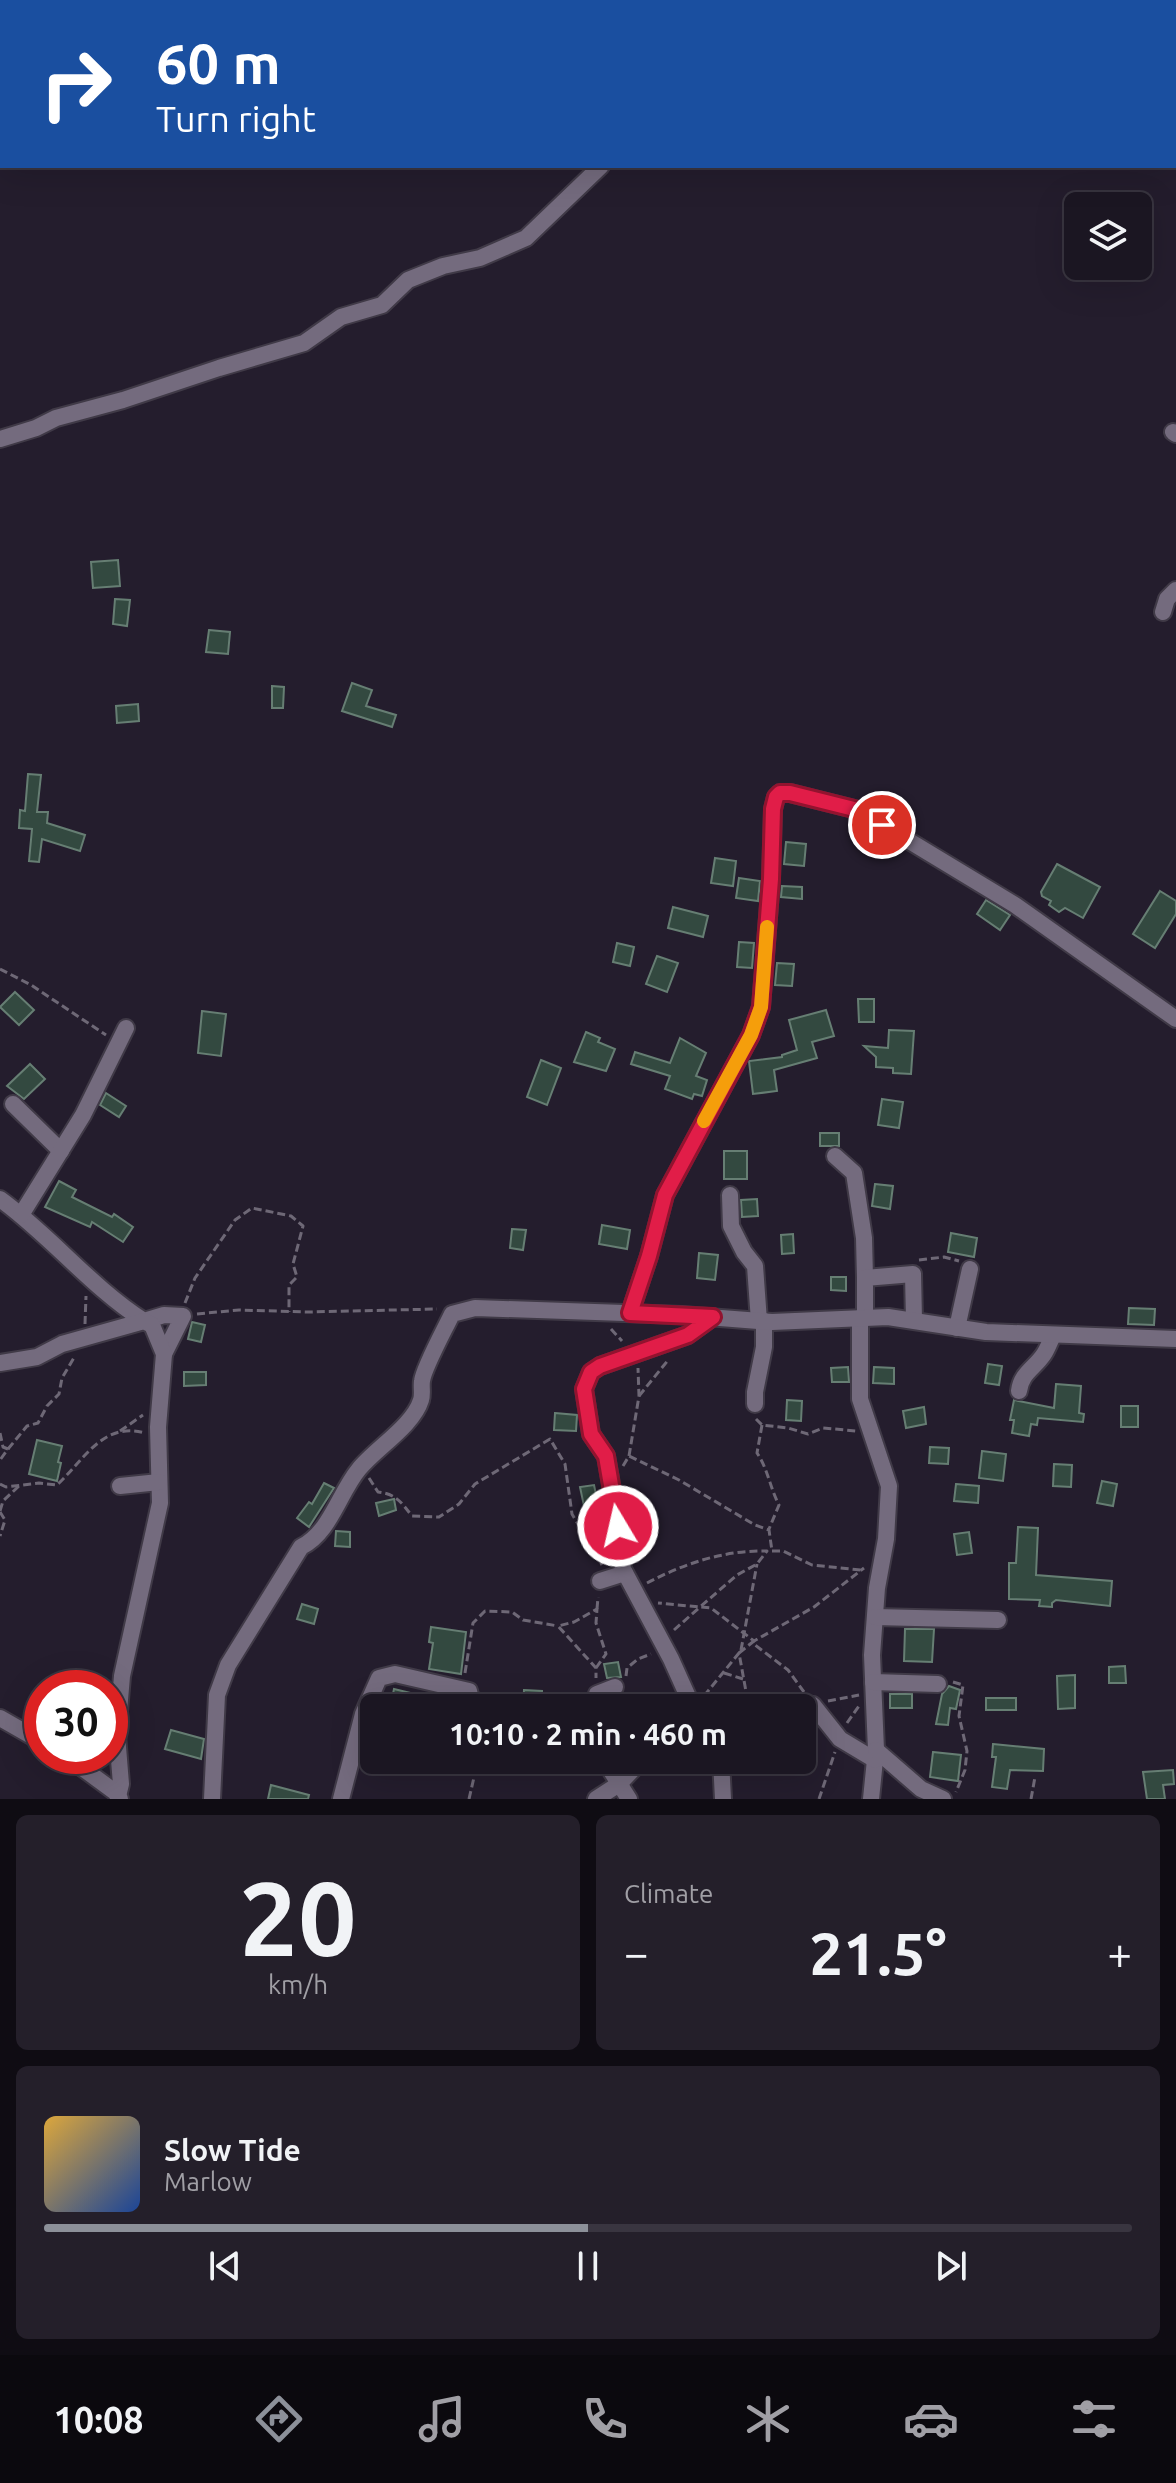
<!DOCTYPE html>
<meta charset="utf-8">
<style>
:root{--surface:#1b1622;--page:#241f2a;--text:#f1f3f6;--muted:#a09fa5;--line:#393540;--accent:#8c9099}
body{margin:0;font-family:Ubuntu,sans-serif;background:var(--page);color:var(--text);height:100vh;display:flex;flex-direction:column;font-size:30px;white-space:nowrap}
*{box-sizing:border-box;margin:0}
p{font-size:26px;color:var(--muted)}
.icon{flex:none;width:44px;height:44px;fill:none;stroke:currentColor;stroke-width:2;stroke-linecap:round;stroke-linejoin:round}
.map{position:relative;height:1799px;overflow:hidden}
.panel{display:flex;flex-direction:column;gap:16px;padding:16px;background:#0f0c13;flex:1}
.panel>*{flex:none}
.top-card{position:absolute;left:0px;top:0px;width:1176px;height:168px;box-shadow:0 8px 32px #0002,0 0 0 2px var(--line);background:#1a4fa0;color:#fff;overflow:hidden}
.tools{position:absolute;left:1064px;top:192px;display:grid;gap:16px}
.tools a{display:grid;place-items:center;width:88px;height:88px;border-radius:12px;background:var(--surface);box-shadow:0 8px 32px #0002,0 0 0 2px var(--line);font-size:40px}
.speed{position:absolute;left:24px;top:1670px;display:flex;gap:16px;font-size:40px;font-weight:700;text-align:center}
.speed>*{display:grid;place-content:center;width:104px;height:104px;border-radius:50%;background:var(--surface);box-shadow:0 8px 32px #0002,0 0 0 2px var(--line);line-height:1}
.speed .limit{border:12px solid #d22;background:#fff;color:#111}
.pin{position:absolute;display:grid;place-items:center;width:68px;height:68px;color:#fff;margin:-34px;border:4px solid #fff;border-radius:50%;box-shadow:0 2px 8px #0007}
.me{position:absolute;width:88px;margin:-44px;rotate:351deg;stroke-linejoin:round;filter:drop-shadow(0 0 6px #0008)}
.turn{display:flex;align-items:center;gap:28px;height:168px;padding:0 24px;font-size:36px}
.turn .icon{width:104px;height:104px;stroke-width:2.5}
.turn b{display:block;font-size:56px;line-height:68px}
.big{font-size:60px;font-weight:700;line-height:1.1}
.panel .widget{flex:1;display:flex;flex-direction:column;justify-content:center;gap:12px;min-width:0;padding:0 28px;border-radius:12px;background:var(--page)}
.panel .dial{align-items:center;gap:0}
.dial b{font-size:104px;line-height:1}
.song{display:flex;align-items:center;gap:24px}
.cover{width:96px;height:96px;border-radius:12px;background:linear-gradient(135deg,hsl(40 70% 55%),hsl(220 70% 35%))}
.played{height:8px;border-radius:4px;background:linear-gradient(90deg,var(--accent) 50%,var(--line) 50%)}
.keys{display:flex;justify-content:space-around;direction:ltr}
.heat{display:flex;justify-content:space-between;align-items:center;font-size:44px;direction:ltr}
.panel .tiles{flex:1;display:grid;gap:16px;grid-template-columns:1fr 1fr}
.widget:last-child{grid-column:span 2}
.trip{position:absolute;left:360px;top:1694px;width:456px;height:80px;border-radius:12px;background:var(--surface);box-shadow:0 8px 32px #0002,0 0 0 2px var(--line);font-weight:700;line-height:80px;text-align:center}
.menu{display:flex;height:128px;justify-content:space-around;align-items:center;background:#0b090e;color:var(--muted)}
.menu .icon{width:56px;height:56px}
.menu .on{color:var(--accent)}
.menu b{font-size:36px;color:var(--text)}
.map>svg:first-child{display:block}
</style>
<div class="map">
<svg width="1176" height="1799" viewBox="0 0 1176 1799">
<rect width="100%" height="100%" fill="#241d2d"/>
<g fill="#334940" stroke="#667e73" stroke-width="2">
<path d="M118,560L120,586L93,588L91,562Z"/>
<path d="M115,599L130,600L127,626L113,624Z"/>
<path d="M209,630L230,632L228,654L206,652Z"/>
<path d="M352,683L372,690L366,706L396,715L392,727L342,711Z"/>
<path d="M272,686L284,687L283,708H272Z"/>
<path d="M138,704L139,721L117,723L116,706Z"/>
<path d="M28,774L41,775L37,812H48L47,823L85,835L80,851L42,839L39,862L29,861L32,829L19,828L20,810L25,811Z"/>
<path d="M786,842L806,844L804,866L784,864Z"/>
<path d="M715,858L736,861L733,886L711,883Z"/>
<path d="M1057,864L1100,887L1083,918L1065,908L1059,912L1049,905L1051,901L1042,896L1041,892Z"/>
<path d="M739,878L760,881L758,901L736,898Z"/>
<path d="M782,886L802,887V899L781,897Z"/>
<path d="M1160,891L1176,901V914L1155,948L1133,934Z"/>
<path d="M986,900L1010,915L1000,930L977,914Z"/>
<path d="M673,907L708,916L703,937L668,928Z"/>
<path d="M739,942L754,943L752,968L737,967Z"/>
<path d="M617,943L634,947L630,966L613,962Z"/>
<path d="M657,956L678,963L667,992L646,984Z"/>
<path d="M777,963L794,964L792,986L775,985Z"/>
<path d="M15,992L34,1010L19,1025L0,1007Z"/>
<path d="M858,999H874V1022H859Z"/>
<path d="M826,1010L834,1036L812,1042L817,1058L774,1070L777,1091L753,1094L749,1061L782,1057V1055L797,1050L789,1020Z"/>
<path d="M202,1011L226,1014L221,1056L198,1053Z"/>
<path d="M889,1030L914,1031L911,1074L893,1073V1068L876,1067V1057L864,1046L888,1048Z"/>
<path d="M586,1032L600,1038L598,1042L615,1049L606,1071L574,1062Z"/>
<path d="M680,1038L706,1053L696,1076L707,1080L702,1096L694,1094L692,1099L665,1089L670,1076L631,1064L635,1052L670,1063Z"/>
<path d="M541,1060L561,1068L547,1105L527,1097Z"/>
<path d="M30,1064L45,1079L24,1099L7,1086Z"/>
<path d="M106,1093L126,1106L119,1117L100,1105Z"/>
<path d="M882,1099L903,1102L899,1128L878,1125Z"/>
<rect x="820" y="1133" width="19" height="13"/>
<rect x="724" y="1151" width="23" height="28"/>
<path d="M59,1181L76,1190L72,1197L112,1217L114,1214L133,1227L123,1242L92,1222L90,1227L45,1207Z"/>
<path d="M875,1184L893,1186L890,1209L872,1206Z"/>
<path d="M757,1199L758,1216L742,1217L741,1200Z"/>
<path d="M602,1225L630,1230L627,1249L599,1244Z"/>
<path d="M512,1229L526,1230L523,1250L510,1248Z"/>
<path d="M951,1233L977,1238L974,1257L948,1252Z"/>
<path d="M793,1234L794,1253L782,1254L781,1235Z"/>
<path d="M699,1253L718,1255L715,1280L697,1278Z"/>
<path d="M831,1277H846V1291L831,1290Z"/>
<path d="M1129,1308L1155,1309L1154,1325L1128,1324Z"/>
<path d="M192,1322L205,1325L201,1342L188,1339Z"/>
<path d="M988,1364L1002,1366L999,1385L985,1383Z"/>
<path d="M848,1367L849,1382H832L831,1368Z"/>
<path d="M874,1367L894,1368V1384L873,1383Z"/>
<path d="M184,1372H206V1385L184,1386Z"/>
<path d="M1056,1384L1081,1386L1079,1413L1084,1414L1083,1422L1038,1418L1037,1425L1031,1424L1029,1436L1012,1433L1014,1420H1010L1014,1400L1054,1408Z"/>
<path d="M787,1400L802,1401L801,1421L786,1420Z"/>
<rect x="1121" y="1406" width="17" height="21"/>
<path d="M924,1407L926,1424L906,1428L903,1411Z"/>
<path d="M555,1413L577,1415L576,1431L554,1430Z"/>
<path d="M37,1440L62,1446L58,1462L61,1463L57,1481L29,1474Z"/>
<path d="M930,1447L949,1448L948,1464L929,1463Z"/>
<path d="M982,1451L1006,1454L1003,1481L979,1478Z"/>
<path d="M1054,1464L1072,1465L1071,1487L1053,1486Z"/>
<path d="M1102,1481L1117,1484L1113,1506L1097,1503Z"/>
<path d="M324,1483L334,1488L309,1527L297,1518L309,1502L312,1504Z"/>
<path d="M956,1484L979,1486L978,1503L954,1501Z"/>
<path d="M594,1485L598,1504L584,1506L580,1487Z"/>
<path d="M394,1499L396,1510L379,1516L376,1503Z"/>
<path d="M1018,1527L1038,1528L1036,1575L1112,1581L1110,1606L1056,1600L1052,1603V1607L1039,1606L1040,1600L1009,1599V1563H1016Z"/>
<path d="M336,1531L350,1532V1547L335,1546Z"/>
<path d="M969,1532L972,1553L957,1555L954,1534Z"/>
<path d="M302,1604L318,1609L314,1624L297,1619Z"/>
<path d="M431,1627L466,1632L461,1674L429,1669L433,1643L429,1642Z"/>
<path d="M905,1629H934L932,1662L904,1661Z"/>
<path d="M618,1662L621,1677L607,1678L604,1664Z"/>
<path d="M1125,1666L1126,1683H1109V1667Z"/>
<path d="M1075,1675V1708L1058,1709L1057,1676Z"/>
<path d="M949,1686L960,1690L956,1709L950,1708L948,1725L936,1724L942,1694Z"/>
<path d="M394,1689L423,1696L420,1708H390Z"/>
<path d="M524,1690L542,1691L541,1708H523Z"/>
<rect x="890" y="1694" width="22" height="14"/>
<rect x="986" y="1698" width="30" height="12"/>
<path d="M171,1730L204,1739L201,1759L165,1749Z"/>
<path d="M993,1744L1044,1749L1043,1771L1010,1770L1007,1789L992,1787L996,1757H992Z"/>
<path d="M933,1752L961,1755L958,1781L930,1777Z"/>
<path d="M1173,1770L1174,1784L1163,1785L1165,1799H1147L1143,1772Z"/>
<path d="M271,1785L309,1795L308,1799H268Z"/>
</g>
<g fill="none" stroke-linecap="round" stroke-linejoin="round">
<g stroke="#403a47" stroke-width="20">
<g id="street">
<path d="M798,2L801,0"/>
<path d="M1173,432L1176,434"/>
<path d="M0,439L36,428L56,418L123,400L219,368L304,343L341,317L382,305L408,280L443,266L480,258L526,238L601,166"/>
<path d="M1163,612L1167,599L1176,590"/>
<path d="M13,1104L61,1151"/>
<path d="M835,1156L854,1173L864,1238L865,1278"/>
<path d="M730,1195L731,1226L744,1252L755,1266L759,1321"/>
<path d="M0,1199C51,1236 91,1287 144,1321L164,1315L183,1316L164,1354"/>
<path d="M21,1215L83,1115L126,1028"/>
<path d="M630,1313L649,1256L665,1195L751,1035L761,1007L771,879L773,809L776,797L780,793H790L858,810L1015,905L1176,1019"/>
<path d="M860,1318V1399L889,1486L886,1539L877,1588L872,1655L876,1750L871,1799"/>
<path d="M865,1318V1278L913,1274L914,1320"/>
<path d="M957,1328L970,1269"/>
<path d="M0,1363L37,1357L62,1344L144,1321L152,1325L164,1354L158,1427L160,1503L122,1676L117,1735L121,1784L118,1796"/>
<path d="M1019,1391C1021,1373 1035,1368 1044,1354C1048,1348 1050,1341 1053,1336"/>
<path d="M755,1404V1392L764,1347V1321"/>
<path d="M120,1486L159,1482"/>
<path d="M600,1581L625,1573"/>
<path d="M875,1617L998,1620"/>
<path d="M873,1682L938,1684"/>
<path d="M597,1708V1694L615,1687"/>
<path d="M693,1708L671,1659L623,1569L615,1506L606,1456L591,1434L584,1389L591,1372L600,1366L688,1335L713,1317"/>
<path d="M795,1708L813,1705L840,1739L875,1760"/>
<path d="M0,1718L42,1742"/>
<path d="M876,1750L921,1789L943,1799"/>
<path d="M66,1756L115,1792L120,1799"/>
<path d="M604,1760L629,1799"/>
<path d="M721,1760L723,1799"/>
<path d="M212,1799L217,1695L228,1665L301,1547C330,1533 339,1493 359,1469C376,1448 413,1426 421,1400C423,1394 421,1387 422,1381C424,1367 445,1329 452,1314L475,1308L682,1315L772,1322L888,1317L986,1332L1176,1339"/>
<path d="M341,1799L363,1714L379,1678L395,1674L469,1691L471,1700L484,1703"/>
<path d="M596,1799L619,1784L642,1760"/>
</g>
</g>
<g stroke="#6e6876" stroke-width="3" stroke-dasharray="8 4" stroke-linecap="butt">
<path d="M0,969L31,985L106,1035"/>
<path d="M919,1260L944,1257L959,1261"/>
<path d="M185,1303L195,1278L235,1220L252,1208L291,1216L303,1226L293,1264L297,1277L289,1285V1312"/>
<path d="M197,1314L239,1310L308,1312L437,1309"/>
<path d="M85,1324L86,1296"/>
<path d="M611,1329L622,1341"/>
<path d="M639,1396L669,1359"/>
<path d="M756,1419L762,1425L788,1428L808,1434L823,1428L856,1431"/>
<path d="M762,1425L757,1453C768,1469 770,1488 779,1505L769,1529"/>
<path d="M120,1431L143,1415"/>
<path d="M0,1433L3,1447L8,1449L0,1460"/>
<path d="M8,1449L27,1426L38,1423L47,1406L59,1394L62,1378L75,1356"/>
<path d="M629,1456L639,1396L638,1368"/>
<path d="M623,1466L629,1456L679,1480L755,1525L769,1530L772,1551"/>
<path d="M369,1478L378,1492C396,1494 401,1502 412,1516L439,1517L459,1504L475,1484L550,1439L565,1464L572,1514L602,1565"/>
<path d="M0,1484L6,1487L39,1483L57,1485C84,1460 103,1421 145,1433"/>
<path d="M0,1511L3,1501L19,1486"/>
<path d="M0,1512L5,1520L0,1536"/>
<path d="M772,1551H783L812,1565L861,1570"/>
<path d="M647,1583C685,1563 725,1550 767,1551L757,1564L737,1575L700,1607L658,1603"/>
<path d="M597,1609L598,1597"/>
<path d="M674,1630L700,1607L711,1608L754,1641L814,1607L864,1568"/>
<path d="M741,1650L757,1564"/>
<path d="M739,1653L754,1641L755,1645L788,1670L804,1692"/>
<path d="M596,1668L606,1654L596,1623L597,1609L574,1622L558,1626L596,1668V1678"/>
<path d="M465,1673L473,1623L485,1611L512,1612L523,1620L558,1626"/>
<path d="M724,1673L743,1679"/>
<path d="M626,1676L627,1668L638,1659L651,1654"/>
<path d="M953,1682L963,1685L959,1716L967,1751L965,1770L956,1792"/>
<path d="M704,1696L739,1653L749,1708"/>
<path d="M828,1701L859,1695"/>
<path d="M847,1723L859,1706"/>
<path d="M469,1799L478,1760"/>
<path d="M819,1799L835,1752"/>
<path d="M1031,1799L1035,1777"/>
</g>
<use href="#street" stroke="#746b7e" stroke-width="16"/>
</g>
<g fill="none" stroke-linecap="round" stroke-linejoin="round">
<g stroke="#92132f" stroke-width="20">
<path id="route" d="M618,1526L606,1456L591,1434L584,1389L591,1372L600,1366L688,1335L713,1317L630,1313L649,1256L665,1195L751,1035L761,1007L771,879L773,809L776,797L780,793H790L858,810L882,825"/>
</g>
<use href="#route" stroke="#e11d48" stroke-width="14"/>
<path stroke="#f59e0b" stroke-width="14" d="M704,1121L751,1035L761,1007L767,927"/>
</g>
</svg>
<div class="tools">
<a><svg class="icon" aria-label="layers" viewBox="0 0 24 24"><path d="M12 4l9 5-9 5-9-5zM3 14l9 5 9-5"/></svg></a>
</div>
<div class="speed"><div class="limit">30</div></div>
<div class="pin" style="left:882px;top:825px;background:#d93025"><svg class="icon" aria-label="arrive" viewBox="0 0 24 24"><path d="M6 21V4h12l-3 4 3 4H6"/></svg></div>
<svg class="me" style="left:618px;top:1526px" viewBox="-20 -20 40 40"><circle r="17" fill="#e11d48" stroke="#fff" stroke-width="3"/><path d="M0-11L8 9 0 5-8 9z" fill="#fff"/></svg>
<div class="trip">10:10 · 2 min · 460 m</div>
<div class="top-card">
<div class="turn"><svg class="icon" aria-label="right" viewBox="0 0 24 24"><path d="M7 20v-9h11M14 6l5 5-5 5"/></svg><div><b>60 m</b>Turn right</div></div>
</div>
</div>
<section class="panel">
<div class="tiles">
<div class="widget dial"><b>20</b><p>km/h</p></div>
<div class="widget"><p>Climate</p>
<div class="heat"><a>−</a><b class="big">21.5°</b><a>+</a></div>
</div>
<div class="widget">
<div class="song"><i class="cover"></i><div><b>Slow Tide</b><p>Marlow</p></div></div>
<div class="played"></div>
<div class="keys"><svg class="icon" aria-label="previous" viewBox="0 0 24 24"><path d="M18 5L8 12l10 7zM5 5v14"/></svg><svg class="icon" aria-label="pause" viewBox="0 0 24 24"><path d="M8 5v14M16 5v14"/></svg><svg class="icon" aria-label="next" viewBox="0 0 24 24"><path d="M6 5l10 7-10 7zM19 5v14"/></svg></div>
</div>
</div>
</section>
<nav class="menu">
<b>10:08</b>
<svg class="icon on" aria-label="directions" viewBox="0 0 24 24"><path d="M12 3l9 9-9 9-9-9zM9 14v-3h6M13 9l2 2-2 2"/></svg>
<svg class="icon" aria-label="music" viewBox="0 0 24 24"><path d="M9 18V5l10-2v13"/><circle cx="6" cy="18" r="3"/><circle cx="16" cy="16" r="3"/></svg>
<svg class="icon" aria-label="phone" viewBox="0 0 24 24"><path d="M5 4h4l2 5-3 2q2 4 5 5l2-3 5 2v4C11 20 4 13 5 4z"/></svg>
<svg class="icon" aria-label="climate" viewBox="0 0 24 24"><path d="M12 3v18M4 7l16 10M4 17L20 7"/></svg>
<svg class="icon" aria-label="car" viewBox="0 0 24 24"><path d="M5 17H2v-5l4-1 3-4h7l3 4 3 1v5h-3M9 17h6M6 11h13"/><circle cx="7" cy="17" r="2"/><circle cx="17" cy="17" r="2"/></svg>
<svg class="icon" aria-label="filters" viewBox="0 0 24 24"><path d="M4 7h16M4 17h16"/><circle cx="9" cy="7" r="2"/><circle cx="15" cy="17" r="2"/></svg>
</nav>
